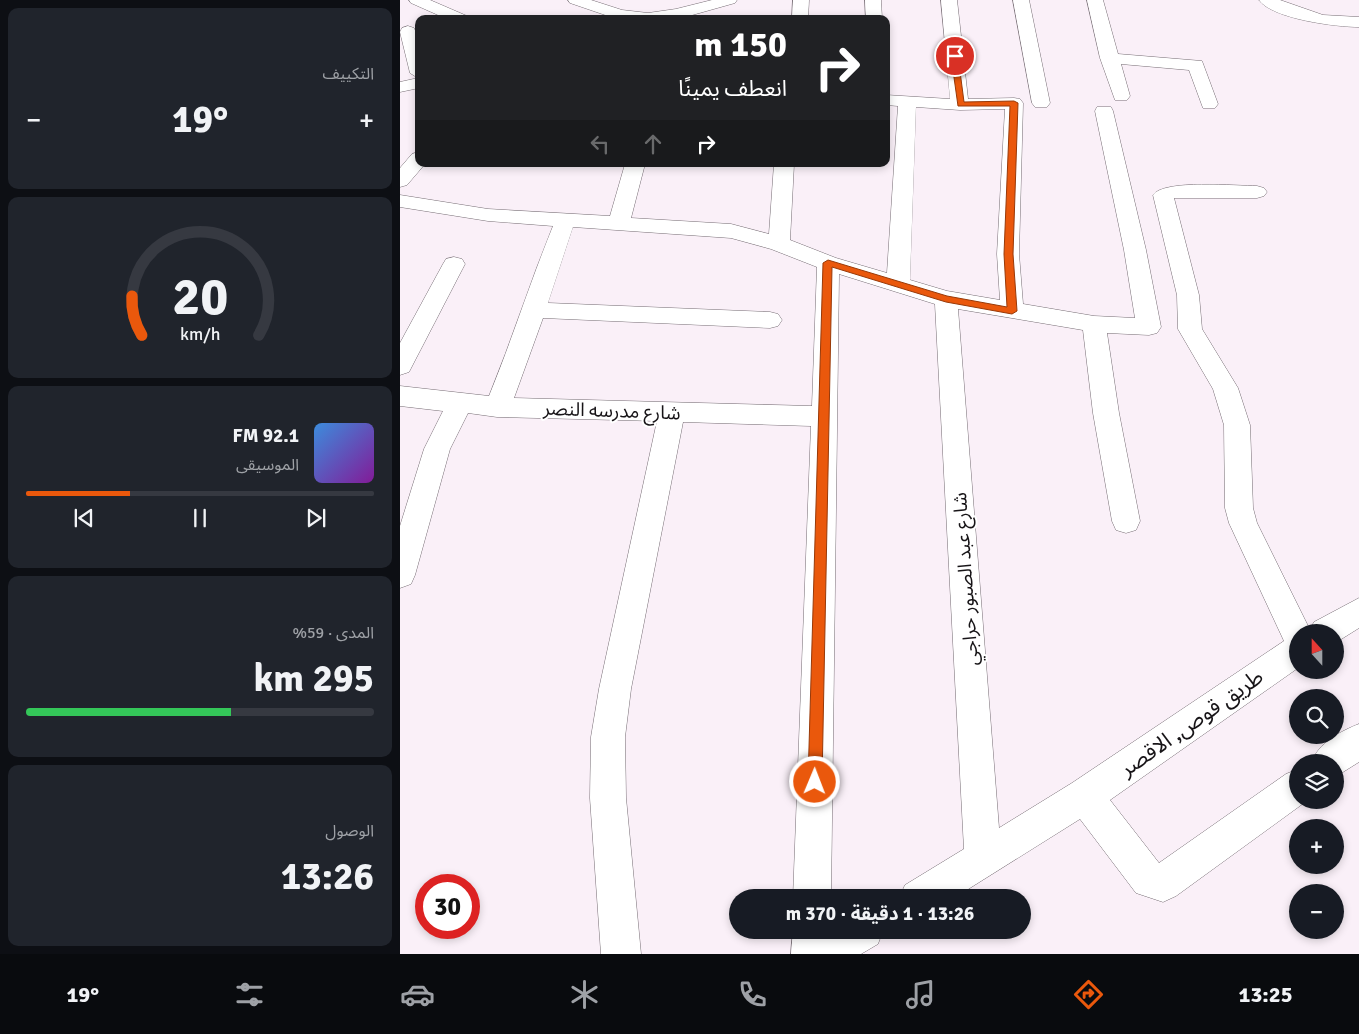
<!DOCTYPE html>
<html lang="ar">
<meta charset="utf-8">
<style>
:root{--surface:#171b24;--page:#20242c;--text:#f1f3f6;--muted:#9ea1a6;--line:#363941;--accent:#ea580c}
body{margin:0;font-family:Signika,"Noto Sans Arabic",sans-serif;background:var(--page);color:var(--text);direction:rtl;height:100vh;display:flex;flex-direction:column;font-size:19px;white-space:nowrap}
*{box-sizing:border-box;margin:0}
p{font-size:16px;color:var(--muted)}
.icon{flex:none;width:28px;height:28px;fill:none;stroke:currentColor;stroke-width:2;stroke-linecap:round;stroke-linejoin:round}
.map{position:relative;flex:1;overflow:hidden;direction:ltr}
.sheet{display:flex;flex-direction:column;gap:8px;padding:8px;background:#0d0f14;width:400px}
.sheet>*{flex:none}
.hud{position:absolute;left:15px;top:15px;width:475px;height:152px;border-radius:10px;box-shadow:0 2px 8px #0003;direction:rtl;background:#202124;color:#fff;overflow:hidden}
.needle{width:32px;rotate:339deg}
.fabs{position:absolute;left:889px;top:624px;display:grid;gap:10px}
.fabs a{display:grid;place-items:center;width:55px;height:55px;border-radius:50%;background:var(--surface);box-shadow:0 2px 8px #0003;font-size:25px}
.speed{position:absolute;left:15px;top:874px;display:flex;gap:10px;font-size:25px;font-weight:700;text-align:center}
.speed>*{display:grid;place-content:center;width:65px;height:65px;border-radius:50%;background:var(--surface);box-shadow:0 2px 8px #0003;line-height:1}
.speed .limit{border:8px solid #d22;background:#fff;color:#111}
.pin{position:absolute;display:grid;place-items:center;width:42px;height:42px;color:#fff;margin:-21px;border:2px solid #fff;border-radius:50%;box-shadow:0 1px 5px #0007}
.me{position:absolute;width:55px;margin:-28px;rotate:1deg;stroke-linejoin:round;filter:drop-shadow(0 0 4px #0008)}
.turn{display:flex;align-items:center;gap:18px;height:105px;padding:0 20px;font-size:22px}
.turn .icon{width:65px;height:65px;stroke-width:2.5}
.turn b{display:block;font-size:35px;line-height:42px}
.lanes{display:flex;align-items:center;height:48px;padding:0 20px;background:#0003;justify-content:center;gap:25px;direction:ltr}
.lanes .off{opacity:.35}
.big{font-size:38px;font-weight:700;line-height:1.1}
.sheet .widget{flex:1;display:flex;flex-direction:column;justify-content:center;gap:8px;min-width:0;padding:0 18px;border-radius:10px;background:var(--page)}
.sheet .dial{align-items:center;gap:0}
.dial svg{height:130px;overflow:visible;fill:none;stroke:var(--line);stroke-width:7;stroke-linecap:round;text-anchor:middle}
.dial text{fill:var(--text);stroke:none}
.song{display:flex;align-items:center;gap:15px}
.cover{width:60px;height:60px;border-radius:8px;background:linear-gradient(135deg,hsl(210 70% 55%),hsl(290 70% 35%))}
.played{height:5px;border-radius:2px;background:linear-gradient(90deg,var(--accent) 30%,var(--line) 30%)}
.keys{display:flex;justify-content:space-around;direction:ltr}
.heat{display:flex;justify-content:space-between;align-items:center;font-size:28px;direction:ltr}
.charge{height:8px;border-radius:4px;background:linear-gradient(90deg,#34c759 59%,var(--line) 0)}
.trip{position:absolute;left:329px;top:889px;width:302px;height:50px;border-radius:25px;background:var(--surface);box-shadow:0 2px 8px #0003;font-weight:700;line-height:50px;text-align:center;direction:rtl}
.dock{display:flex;height:80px;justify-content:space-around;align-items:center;background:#090b0e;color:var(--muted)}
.dock .icon{width:35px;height:35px}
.dock .active{color:var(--accent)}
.dock b{font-size:22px;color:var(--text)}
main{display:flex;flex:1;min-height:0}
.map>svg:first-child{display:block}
</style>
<main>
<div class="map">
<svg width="959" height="954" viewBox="0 0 959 954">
<rect width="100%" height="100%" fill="#faf0f8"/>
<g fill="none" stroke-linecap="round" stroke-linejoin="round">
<g stroke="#766d74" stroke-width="1">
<g id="street">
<path d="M9,0H30L67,16L69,19H47L11,3Z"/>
<path d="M168,0H191L222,10L248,13L276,9L312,0H337L335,3L278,19H217L170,3Z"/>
<path d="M393,0H409L408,19H392Z"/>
<path d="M465,0H481L482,19H466Z"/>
<path d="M541,0H557L568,99L614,98L620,99L623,103L619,254L623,304L694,316L735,318L724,250L695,111L697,107H711L713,111L746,250L761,327L757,333L749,335L707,333L719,413L740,521L736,530L726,533L716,530L712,521L693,413L683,330L558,309L599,828L672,783L884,641L829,523L825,508L824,425L813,389L778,329L777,295L753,195C764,179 837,186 857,186L864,188L867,192L864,196L857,198H774L799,295L802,329L838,388L850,425L853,508L857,523L910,630L914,622L959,598V628L935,643V632H898V668L710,800L759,863L886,774L898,769V800H908L776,896L763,902L736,893L680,819L554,898H499L505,885L564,849L535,304L439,274L431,898H393L411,426L283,422L231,689L225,737L226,798L241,954H201L190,798L191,737L199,689L257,421L97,417L68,413L50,449L15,575L11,584L0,588V526L24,449L43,411L0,406V386L89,396C112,340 130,282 153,226L88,221L0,207V195L88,209L210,216L225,164H245L231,218L331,224L369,234L374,164H394L390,240L436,258L487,273L498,106L486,105V95L550,99ZM516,107L560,110L605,109L597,254L600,300L547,291L510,280ZM173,227L331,238L371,249L417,267L412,406L114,398L143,318L370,328L378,326L382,320L378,314L370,312L148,303Z"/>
<path d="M613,0H629L650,103L647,107H635L632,103Z"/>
<path d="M687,0H703L718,54L802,61L818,104L815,108H803L789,70L721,64L730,96L727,100H715L700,58Z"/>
<path d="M859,0H880L923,15L959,17V27C937,27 872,19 859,0Z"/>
<path d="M8,26L14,28L19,40V88L0,92V82L18,78L10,73L0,32L2,28Z"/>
<path d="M19,152V164H25L7,185L0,187V168L12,154Z"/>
<path d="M54,257L62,259L65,264L9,372L0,375V343L43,264L46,259Z"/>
<path d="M959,724V762L935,777V762H912C918,743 941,731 959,724Z"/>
<path d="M393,930H483L478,944L461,954H391Z"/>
</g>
</g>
<use href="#street" fill="#fff" fill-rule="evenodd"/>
</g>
<path fill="#ea580c" stroke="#983908" d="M555,54L558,56L564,102L614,101L618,103L613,254L617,311L612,314L546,302L432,267L422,782L420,787L415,789L410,787L408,782L423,263L428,260L547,296L607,307L604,254L610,106H558L551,56Z"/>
<g text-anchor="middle" stroke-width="4" stroke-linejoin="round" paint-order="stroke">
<g font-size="19" fill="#171417" stroke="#fff">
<text transform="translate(212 410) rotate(2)" y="7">شارع مدرسه النصر</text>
<text transform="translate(565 579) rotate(-94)" y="7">شارع عبد الصبور حراجي</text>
</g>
<g font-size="22" fill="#171417" stroke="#fff">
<text transform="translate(791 722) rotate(-35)" y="8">طريق قوص, الاقصر</text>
</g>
</g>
</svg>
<div class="fabs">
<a><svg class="needle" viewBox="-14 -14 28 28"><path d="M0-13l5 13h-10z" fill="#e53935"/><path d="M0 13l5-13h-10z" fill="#9ea1a6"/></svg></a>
<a><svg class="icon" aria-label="search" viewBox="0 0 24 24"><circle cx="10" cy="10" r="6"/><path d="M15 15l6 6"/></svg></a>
<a><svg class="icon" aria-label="layers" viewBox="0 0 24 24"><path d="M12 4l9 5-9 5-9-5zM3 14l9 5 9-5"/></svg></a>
<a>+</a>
<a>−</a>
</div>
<div class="speed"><div class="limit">30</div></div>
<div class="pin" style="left:555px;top:56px;background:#d93025"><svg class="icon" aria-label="arrive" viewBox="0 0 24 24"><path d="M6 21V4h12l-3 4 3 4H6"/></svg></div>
<svg class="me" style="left:415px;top:782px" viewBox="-20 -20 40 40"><circle r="17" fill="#ea580c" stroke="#fff" stroke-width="3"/><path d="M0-11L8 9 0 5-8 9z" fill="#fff"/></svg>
<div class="trip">13:26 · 1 دقيقة · 370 m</div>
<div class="hud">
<div class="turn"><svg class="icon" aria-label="right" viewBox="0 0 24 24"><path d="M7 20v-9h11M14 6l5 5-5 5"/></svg><div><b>150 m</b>انعطف يمينًا</div></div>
<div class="lanes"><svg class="icon off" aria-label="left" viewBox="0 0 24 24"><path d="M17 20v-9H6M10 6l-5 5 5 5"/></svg><svg class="icon off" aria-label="ahead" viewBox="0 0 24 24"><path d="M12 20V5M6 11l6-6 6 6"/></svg><svg class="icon" aria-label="right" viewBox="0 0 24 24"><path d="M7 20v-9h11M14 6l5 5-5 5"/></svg></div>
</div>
</div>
<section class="sheet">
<div class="widget"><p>التكييف</p>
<div class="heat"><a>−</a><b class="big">19°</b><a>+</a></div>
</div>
<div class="widget dial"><svg viewBox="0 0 100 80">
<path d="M14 69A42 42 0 1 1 86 69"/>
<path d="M14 69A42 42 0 0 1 8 45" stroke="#ea580c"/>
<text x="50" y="56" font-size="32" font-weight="700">20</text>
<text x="50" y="72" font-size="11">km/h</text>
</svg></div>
<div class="widget">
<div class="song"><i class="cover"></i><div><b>92.1 FM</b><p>الموسيقى</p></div></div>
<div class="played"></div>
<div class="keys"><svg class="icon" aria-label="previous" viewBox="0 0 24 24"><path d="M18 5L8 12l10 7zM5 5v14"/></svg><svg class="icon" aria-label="pause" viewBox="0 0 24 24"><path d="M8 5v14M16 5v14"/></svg><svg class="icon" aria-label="next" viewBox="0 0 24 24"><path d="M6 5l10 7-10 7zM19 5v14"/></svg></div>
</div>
<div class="widget"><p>المدى · 59%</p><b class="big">295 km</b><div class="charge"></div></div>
<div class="widget"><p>الوصول</p><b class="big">13:26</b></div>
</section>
</main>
<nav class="dock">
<b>13:25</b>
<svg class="icon active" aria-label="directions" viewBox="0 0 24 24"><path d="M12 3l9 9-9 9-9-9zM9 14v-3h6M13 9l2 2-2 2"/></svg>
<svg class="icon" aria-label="music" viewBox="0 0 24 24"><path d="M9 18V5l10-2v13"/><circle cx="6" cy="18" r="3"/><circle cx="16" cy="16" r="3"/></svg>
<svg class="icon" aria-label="phone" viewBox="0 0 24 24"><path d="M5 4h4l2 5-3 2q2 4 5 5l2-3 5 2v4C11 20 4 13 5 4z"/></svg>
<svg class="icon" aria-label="climate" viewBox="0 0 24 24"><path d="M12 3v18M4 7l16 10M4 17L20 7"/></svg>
<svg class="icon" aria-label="car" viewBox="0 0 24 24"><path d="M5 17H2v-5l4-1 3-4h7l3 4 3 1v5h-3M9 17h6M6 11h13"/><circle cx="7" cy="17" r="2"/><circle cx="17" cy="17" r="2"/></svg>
<svg class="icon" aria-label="filters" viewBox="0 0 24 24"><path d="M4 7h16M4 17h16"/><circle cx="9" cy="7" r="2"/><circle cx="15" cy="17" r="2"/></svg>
<b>19°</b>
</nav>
